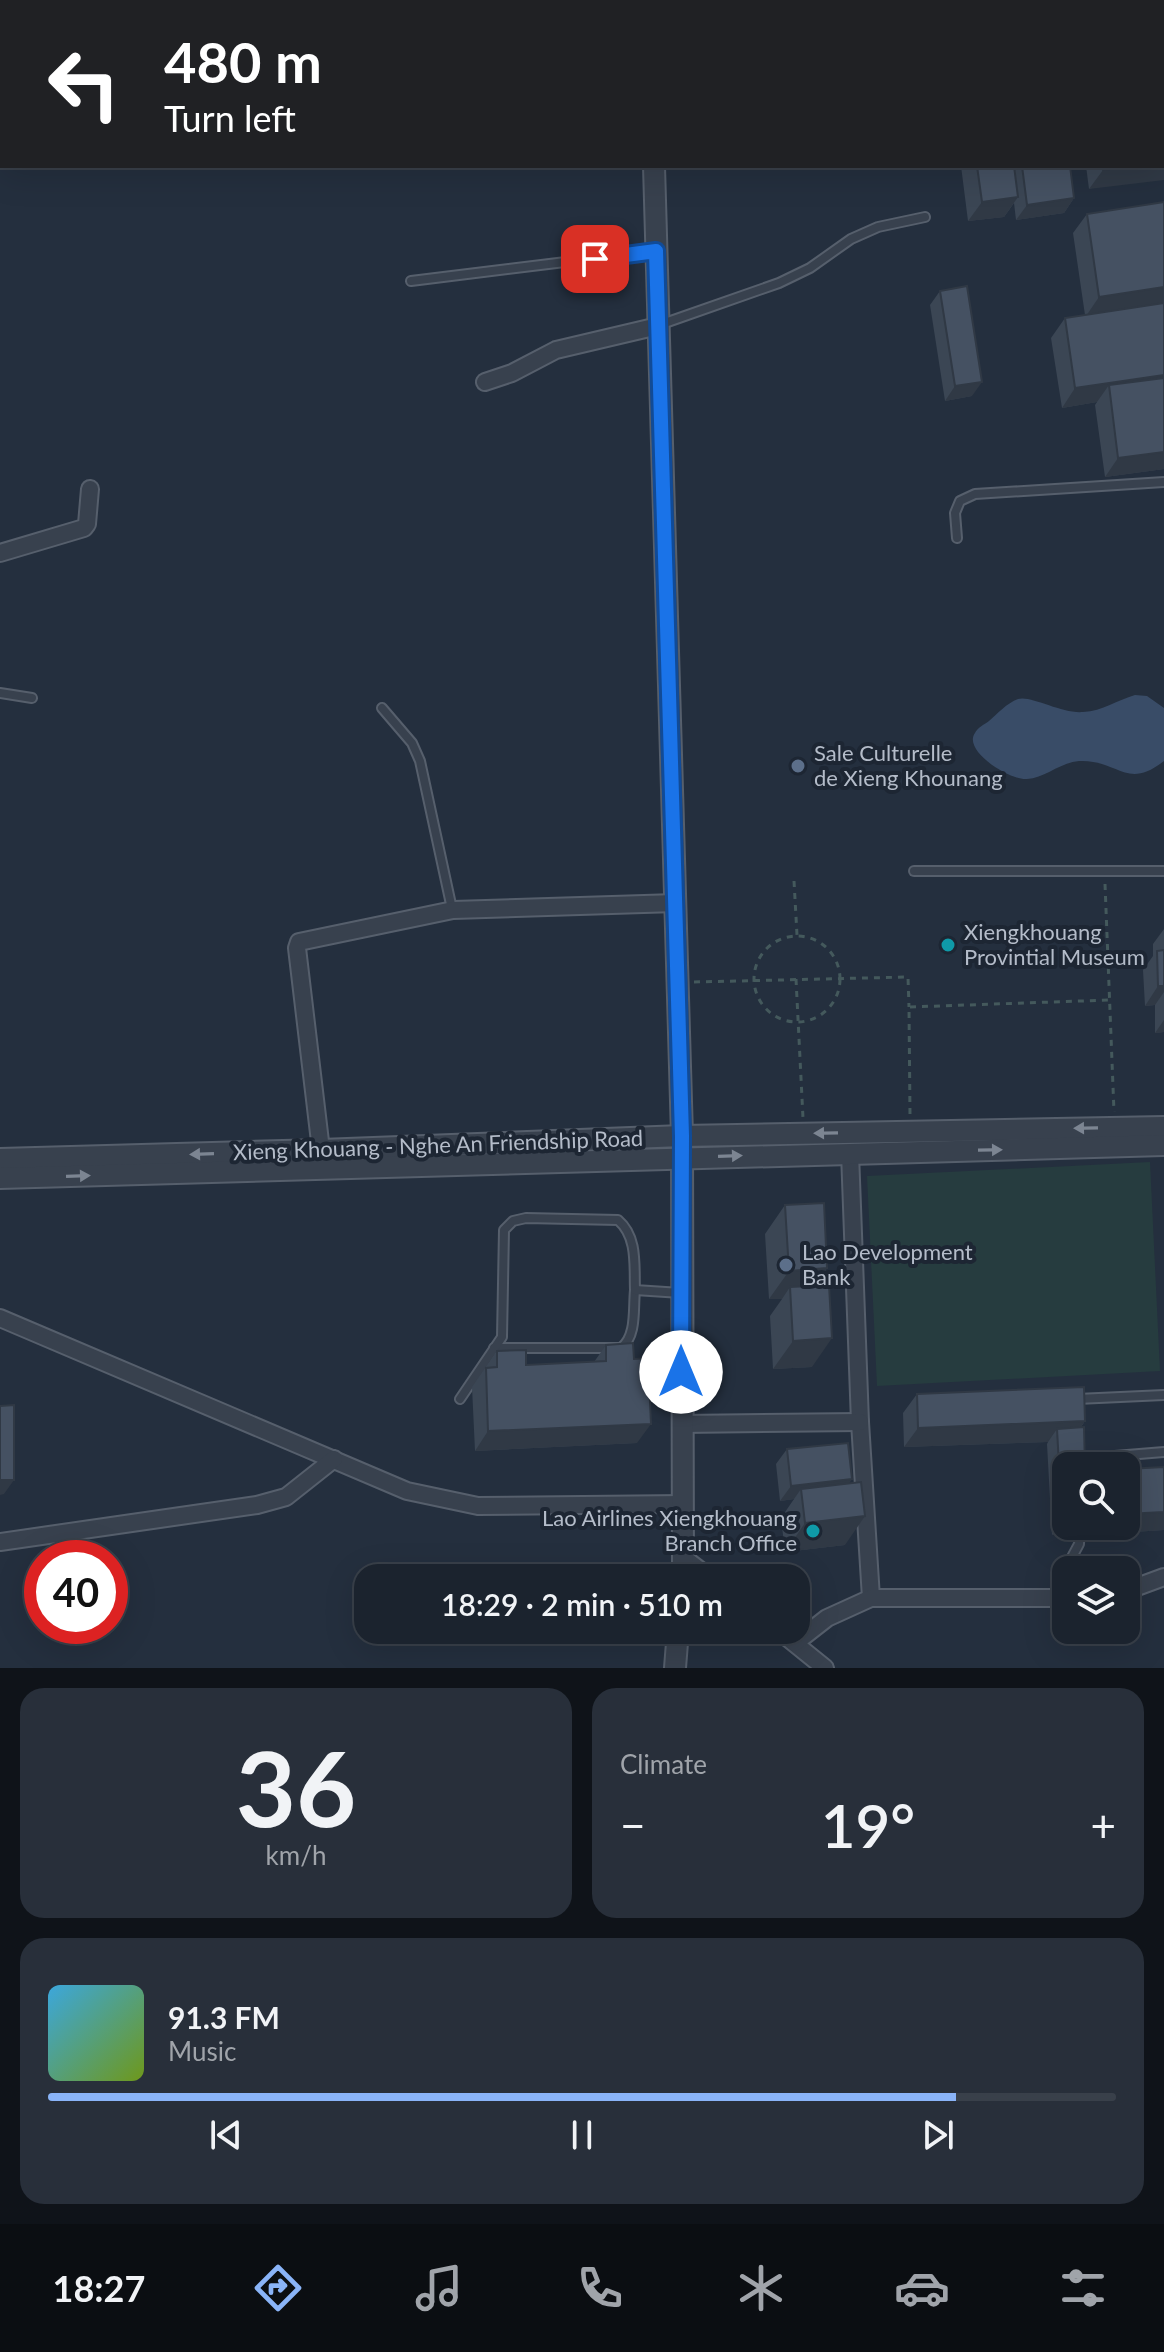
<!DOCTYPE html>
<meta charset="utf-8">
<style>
:root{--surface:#1b232e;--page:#282f3a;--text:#f1f3f6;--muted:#a0a4aa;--line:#39404a;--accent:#8ab4f8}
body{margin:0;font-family:Lato,sans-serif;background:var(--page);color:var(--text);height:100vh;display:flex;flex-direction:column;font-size:30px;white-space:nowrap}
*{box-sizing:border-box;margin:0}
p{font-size:26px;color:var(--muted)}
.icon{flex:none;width:44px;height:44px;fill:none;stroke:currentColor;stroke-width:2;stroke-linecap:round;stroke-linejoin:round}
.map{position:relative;height:1668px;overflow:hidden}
.sheet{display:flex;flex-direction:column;gap:20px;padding:20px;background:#0f1319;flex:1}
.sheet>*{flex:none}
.hud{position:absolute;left:0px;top:0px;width:1164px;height:168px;box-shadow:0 8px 32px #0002,0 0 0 2px var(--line);background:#202124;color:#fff;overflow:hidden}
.buttons{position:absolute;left:1052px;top:1452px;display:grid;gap:16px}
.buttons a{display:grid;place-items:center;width:88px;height:88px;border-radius:16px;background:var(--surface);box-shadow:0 8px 32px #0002,0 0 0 2px var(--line);font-size:40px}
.speed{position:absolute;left:24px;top:1540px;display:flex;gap:16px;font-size:40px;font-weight:700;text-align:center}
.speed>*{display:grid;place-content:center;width:104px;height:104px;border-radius:50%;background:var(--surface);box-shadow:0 8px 32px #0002,0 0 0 2px var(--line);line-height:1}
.speed .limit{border:12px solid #d22;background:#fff;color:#111}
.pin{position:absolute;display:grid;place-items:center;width:68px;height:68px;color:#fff;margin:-34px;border-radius:16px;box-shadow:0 4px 12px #0006}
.me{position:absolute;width:88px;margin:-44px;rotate:0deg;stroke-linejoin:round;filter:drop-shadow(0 0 6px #0008)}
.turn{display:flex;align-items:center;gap:28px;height:168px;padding:0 32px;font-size:36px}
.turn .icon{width:104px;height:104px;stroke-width:2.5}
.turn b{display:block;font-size:56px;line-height:68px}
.big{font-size:60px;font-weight:600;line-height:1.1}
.sheet .card{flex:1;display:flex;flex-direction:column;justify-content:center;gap:12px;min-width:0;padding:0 28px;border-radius:24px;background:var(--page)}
.sheet .dial{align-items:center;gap:0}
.dial b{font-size:104px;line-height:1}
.song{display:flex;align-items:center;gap:24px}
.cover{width:96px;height:96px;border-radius:12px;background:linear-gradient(135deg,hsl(200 70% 55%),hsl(80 70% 35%))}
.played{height:8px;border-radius:4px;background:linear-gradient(90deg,var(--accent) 85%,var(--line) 85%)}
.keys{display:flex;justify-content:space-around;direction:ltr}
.heat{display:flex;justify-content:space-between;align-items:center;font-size:44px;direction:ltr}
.sheet .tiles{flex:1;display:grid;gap:20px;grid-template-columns:1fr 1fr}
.card:last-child{grid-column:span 2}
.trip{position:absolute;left:354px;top:1564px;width:456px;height:80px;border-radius:24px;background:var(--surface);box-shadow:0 8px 32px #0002,0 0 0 2px var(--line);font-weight:600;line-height:80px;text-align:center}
.tabs{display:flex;height:128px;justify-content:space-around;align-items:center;background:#0b0e12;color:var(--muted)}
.tabs .icon{width:56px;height:56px}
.tabs .active{color:var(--accent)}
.tabs b{font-size:36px;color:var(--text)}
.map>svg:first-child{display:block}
</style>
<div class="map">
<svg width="1164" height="1668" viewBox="0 0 1164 1668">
<rect width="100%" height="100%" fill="#242f3e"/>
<path fill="#263c3f" d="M1150,1162L1160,1371L877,1386L867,1176Z"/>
<path fill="#394c67" d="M1135,695L1147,696L1164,708V761C1126,791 1118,759 1079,761C1059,763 1045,778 1027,779C1011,781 962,751 975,733C977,728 985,724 989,721C997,714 1007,703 1018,699C1031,695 1062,714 1083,712C1103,711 1117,700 1135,695Z"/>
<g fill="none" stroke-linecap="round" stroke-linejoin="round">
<g stroke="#565f6c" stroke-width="12">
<g id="service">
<path d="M411,281L655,251"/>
<path d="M662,324L779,283L810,268L851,239L878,227L925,217"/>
<path d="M957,538L955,513L960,501L975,494L1164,482"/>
<path d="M0,693L32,698"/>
<path d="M382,708L412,743L420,761L452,909"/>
<path d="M914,871H1164"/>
<path d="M494,1348H621C637,1336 633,1309 635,1290"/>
<path d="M460,1399L502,1337L504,1230L513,1221L526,1218L618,1220C638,1237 634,1266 635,1290L681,1293"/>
<path d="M1077,1399L1164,1395"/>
<path d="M1082,1466L1090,1458L1164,1452"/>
<path d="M1058,1598L1065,1570L1079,1544L1080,1526"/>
</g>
</g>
<g stroke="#565f6c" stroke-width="20">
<g id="minor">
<path d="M0,109H2"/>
<path d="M485,382L512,373L556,350L658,326"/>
<path d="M0,553L84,528L87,524L90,489"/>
<path d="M321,1150L297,948L299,942L453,910L676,903"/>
<path d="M850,1153L860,1422L871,1598"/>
<path d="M0,1318L407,1491L478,1506L684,1504"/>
<path d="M681,1424L860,1422"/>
<path d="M0,1542L257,1505L286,1497L334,1459"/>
<path d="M684,1558L710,1578"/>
<path d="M1126,1591L1164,1577"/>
<path d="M778,1630L825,1668"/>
<path d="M795,1643L827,1618L871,1598H1066"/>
</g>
</g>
<g stroke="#565f6c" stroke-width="24">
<g id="tertiary">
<path d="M703,2L713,0"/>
<path d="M654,166L682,1136L683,1578"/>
<path d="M0,1159L321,1150L682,1136L1164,1127"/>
<path d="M0,1178L1164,1145"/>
<path d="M675,1668L678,1630"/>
</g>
</g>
<g stroke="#44595c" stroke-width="3" stroke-dasharray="6 6" stroke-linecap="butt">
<path d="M794,881L797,935"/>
<path d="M1105,884L1114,1112"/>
<circle cx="797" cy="979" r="43"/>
<path d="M796,979L803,1118"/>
<path d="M694,982L908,977L909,1007"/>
<path d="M910,1114L909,1007L1110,1000"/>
</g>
<use href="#service" stroke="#38414e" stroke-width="8"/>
<use href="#minor" stroke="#38414e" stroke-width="16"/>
<use href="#tertiary" stroke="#38414e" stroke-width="20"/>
</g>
<g fill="#3b4654">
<path d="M961,166H1070L1074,198L1064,213L1016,220L1014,203L1004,217L968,221Z"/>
<path d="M1086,166H1162L1089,189Z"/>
<path d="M1164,202V469L1105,477L1095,405L1097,402L1062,408L1051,338L1065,318L1085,315L1073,233L1087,214Z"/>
<path d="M940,291L972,396L945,401L930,305Z"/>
<path d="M1164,929V1032L1155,1033V1005L1145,1006L1143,970L1153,956V944Z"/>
<path d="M785,1205L827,1268L816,1286L812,1367L773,1369L770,1316L782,1299H769L765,1234Z"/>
<path d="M606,1345L637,1443L475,1451L472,1387L497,1351L526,1365L594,1362Z"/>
<path d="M917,1394L1085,1421L1081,1427L1066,1526H1083L1077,1534L1052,1535L1047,1444L1048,1442L904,1447L903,1413Z"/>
<path d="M787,1449L849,1484L845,1545L785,1552L781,1518L794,1499L780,1501L776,1464Z"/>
<path d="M1164,1467V1530L1086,1535V1526H1126V1469Z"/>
</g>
<g fill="#303945">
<path d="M1162,162H1164V180L1089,189L1103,170L1132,166H1162Z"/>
<path d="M1018,197L1004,217L968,221L982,202Z"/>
<path d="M1074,198L1064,213L1016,220L1027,205Z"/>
<path d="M1164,287V304L1086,316L1099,297Z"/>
<path d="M1164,375V388L1109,385L1097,402L1062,408L1075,388Z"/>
<path d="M982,382L972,396L945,401L955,386Z"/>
<path d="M1164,452V469L1105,477L1118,458Z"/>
<path d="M1158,986H1164V992L1155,1005L1145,1006Z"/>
<path d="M1164,1020V1032L1155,1033Z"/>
<path d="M827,1268L807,1297L790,1287L782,1299H769L789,1271Z"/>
<path d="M832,1338L812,1367L773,1369L793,1341Z"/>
<path d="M1085,1421L1071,1441L1057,1429L1048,1442L904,1447L918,1428Z"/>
<path d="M651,1424L637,1443L475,1451L488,1431Z"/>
<path d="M852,1479L842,1494L801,1489L794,1499L780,1501L791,1486Z"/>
<path d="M0,1480H14L4,1494L0,1495Z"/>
<path d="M1164,1512V1530L1086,1535L1092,1526H1126V1514Z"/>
<path d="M865,1516L845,1545L785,1552L805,1523Z"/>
<path d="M1062,1520H1066V1526H1083L1077,1534L1052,1535Z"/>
</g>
<g fill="#455162" stroke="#303945" stroke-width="2">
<path d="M935,0H995L996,2H935Z"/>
<path d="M1109,0H1161V2H1092Z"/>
<path d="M1162,7L1164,23V25L1162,26Z"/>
<rect x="1162" y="132" width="2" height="30"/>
<path d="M977,166H1014L1018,197L982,202Z"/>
<path d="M1022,166H1070L1074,198L1027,205Z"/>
<path d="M1102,166H1132L1103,170Z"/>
<path d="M1164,202V287L1099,297L1087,214Z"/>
<path d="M967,286L982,382L955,386L940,291Z"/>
<path d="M1164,303V375L1075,388L1065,318Z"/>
<path d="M1164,378V452L1118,458L1109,385Z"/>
<path d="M1164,950V986H1158L1157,951Z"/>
<path d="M824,1203L827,1268L789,1271L785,1205Z"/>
<path d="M829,1285L832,1338L793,1341L790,1287Z"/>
<path d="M633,1343L634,1359L648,1358L651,1424L488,1431L486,1368L497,1367V1351L526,1350V1365L606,1361V1345Z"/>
<path d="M1084,1387L1085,1421L918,1428L917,1394Z"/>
<path d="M14,1405V1480H0V1406Z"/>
<path d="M1084,1427L1085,1466H1066V1520H1062L1057,1429Z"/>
<path d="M848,1443L852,1479L791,1486L787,1449Z"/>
<path d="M1164,1467V1512L1126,1514V1469Z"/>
<path d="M861,1482L865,1516L805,1523L801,1489Z"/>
</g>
<defs><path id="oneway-solid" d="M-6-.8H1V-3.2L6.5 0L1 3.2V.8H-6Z" transform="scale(2)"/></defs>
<g fill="#7c8592">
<use href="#oneway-solid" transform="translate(1086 1128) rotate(179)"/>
<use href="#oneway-solid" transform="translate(826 1133) rotate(179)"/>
<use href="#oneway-solid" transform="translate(990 1150) rotate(-1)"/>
<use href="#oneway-solid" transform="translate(202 1154) rotate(178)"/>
<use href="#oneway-solid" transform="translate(730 1156) rotate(-2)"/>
<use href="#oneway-solid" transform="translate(78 1176) rotate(-2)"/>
</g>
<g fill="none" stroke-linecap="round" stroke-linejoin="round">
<g stroke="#114b97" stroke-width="20">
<path id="route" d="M595,259L656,251L682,1136L681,1372"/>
</g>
<use href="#route" stroke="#1a73e8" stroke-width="14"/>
</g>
<g fill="#5c6f8a" stroke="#1d2633" stroke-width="3">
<circle cx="798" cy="766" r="8"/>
<circle cx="786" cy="1265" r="8"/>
</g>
<g fill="#0f9aa8" stroke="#1d2633" stroke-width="3">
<circle cx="948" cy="945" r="8"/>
<circle cx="813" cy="1531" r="8"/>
</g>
<g text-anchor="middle" stroke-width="8" stroke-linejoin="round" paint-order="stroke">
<g font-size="22" fill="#b4bcc9" stroke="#1d2633" text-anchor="start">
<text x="814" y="761">Sale Culturelle<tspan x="814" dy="25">de Xieng Khounang</tspan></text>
<text x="964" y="940">Xiengkhouang<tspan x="964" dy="25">Provintial Museum</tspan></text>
<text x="802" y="1260">Lao Development<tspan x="802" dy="25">Bank</tspan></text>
<text x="797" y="1526" text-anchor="end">Lao Airlines Xiengkhouang<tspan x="797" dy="25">Branch Office</tspan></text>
</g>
<g font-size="22" fill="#b4bcc9" stroke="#1d2633">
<text transform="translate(438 1145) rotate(-2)" y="8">Xieng Khouang - Nghe An Friendship Road</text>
</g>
</g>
</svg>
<div class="buttons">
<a><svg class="icon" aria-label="search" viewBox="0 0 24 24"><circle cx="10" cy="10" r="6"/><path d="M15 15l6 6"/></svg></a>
<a><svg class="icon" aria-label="layers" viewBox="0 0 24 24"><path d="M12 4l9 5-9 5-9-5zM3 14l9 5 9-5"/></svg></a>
</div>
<div class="speed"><div class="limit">40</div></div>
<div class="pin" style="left:595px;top:259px;background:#d93025"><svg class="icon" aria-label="arrive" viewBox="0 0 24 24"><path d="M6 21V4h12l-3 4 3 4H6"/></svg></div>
<svg class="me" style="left:681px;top:1372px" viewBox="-20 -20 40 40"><circle r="19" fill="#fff"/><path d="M0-13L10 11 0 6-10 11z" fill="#1a73e8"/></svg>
<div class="trip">18:29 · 2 min · 510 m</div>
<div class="hud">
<div class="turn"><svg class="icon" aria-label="left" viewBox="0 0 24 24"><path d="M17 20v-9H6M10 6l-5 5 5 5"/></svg><div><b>480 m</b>Turn left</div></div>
</div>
</div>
<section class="sheet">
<div class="tiles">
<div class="card dial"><b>36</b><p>km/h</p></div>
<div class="card"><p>Climate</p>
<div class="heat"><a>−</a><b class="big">19°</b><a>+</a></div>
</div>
<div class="card">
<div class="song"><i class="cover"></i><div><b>91.3 FM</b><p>Music</p></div></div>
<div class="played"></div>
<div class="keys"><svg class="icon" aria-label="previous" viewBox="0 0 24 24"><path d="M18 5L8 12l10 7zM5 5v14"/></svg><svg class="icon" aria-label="pause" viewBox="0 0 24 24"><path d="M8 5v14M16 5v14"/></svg><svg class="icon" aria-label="next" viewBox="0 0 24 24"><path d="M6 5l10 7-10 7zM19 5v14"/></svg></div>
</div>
</div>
</section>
<nav class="tabs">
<b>18:27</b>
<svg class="icon active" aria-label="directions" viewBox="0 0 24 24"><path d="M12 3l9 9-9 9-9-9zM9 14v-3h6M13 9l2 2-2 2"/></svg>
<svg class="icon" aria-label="music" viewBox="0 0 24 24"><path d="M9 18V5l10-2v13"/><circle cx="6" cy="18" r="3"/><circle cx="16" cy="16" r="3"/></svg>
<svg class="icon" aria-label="phone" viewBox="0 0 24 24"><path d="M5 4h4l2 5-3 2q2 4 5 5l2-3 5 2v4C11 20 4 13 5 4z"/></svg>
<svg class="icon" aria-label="climate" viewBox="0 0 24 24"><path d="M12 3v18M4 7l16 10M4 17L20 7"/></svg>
<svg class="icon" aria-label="car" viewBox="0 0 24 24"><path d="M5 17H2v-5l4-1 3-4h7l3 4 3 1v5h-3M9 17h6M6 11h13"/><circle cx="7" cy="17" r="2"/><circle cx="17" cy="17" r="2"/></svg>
<svg class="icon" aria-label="filters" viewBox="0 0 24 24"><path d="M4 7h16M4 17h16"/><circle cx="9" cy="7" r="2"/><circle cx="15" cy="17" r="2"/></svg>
</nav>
